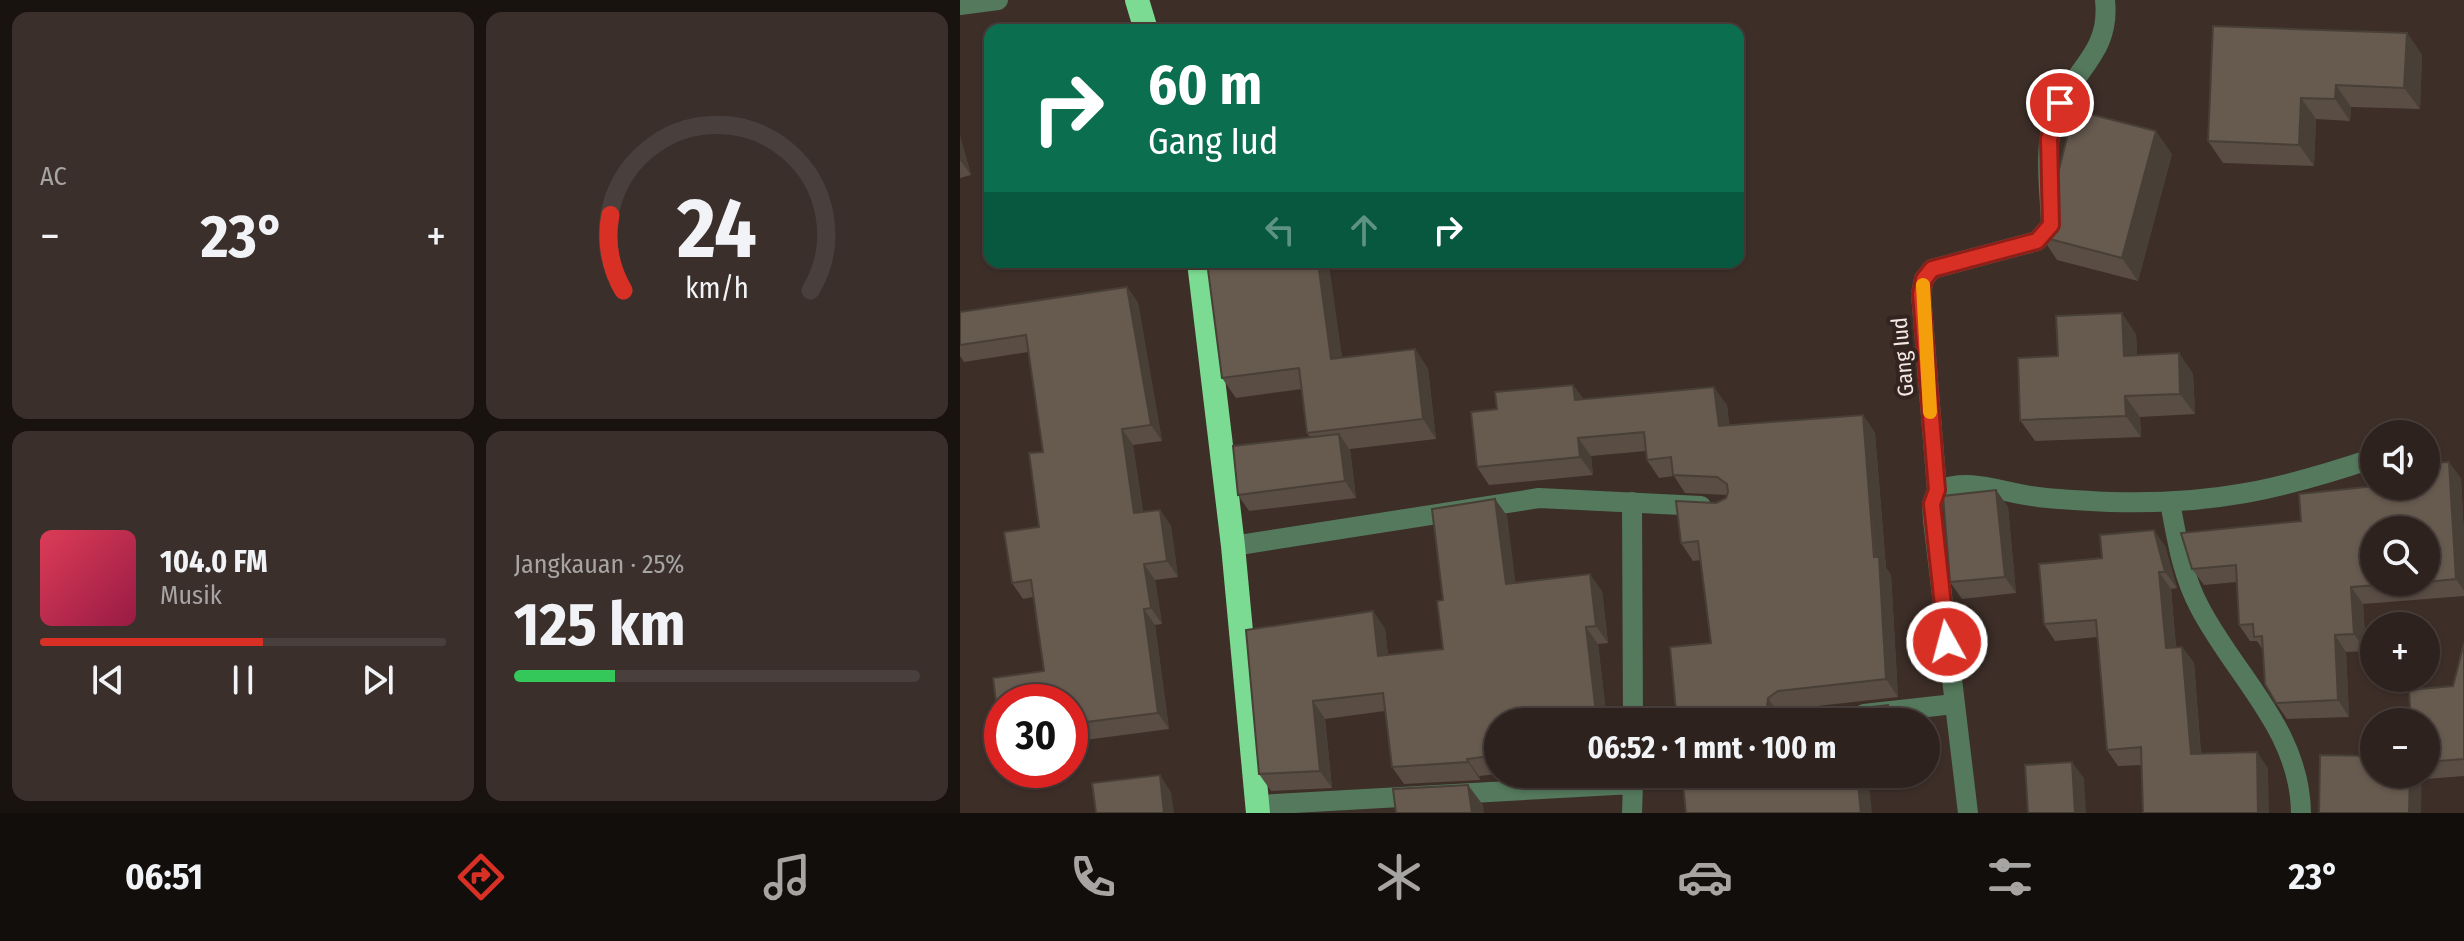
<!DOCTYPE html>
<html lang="id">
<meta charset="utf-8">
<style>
:root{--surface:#2e221e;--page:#3a2f2b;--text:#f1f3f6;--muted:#a7a4a4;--line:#493f3c;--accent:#d93025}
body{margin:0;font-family:"Fira Sans Condensed",sans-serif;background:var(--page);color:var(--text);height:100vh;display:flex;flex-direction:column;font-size:30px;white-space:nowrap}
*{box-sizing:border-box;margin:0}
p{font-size:26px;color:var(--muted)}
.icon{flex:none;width:44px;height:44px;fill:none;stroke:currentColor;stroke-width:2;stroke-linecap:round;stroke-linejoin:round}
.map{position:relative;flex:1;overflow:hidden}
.side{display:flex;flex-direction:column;gap:12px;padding:12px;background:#191310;width:960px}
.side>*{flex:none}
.guide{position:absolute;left:24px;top:24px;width:760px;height:244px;border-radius:16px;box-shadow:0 2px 6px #0004,0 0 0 2px var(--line);background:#0b6e4f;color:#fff;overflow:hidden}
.controls{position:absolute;left:1400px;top:420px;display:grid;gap:16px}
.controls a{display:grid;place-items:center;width:80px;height:80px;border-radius:50%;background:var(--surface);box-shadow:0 2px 6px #0004,0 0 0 2px var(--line);font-size:40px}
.speed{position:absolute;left:24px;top:684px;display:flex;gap:16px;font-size:40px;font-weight:700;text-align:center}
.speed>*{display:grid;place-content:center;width:104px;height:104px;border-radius:50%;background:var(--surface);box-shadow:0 2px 6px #0004,0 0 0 2px var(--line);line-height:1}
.speed .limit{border:12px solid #d22;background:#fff;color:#111}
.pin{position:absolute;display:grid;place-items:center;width:68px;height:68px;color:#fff;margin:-34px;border:4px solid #fff;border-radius:50%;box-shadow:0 2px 8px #0007}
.me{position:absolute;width:88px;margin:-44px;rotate:353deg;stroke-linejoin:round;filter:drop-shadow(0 0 6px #0008)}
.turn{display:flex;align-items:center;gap:28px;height:168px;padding:0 32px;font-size:36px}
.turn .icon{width:104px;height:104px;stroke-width:2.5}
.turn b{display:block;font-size:56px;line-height:68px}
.lanes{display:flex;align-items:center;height:76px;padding:0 32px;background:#0003;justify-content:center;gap:40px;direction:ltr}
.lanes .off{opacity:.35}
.big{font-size:60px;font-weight:700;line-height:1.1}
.side .card{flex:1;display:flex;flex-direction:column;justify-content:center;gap:12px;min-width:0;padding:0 28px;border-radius:16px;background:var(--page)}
.side .dial{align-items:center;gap:0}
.dial svg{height:208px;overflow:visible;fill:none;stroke:var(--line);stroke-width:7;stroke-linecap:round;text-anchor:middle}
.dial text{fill:var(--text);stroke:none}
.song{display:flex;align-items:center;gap:24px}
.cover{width:96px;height:96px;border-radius:12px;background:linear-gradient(135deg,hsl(350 70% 55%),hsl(340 70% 35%))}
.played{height:8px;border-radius:4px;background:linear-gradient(90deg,var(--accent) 55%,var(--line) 55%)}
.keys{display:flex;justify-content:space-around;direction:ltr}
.heat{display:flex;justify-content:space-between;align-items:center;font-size:44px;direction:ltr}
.charge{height:12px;border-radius:6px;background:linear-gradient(90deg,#34c759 25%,var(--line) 0)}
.side .tiles{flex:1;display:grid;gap:12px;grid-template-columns:repeat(2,1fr)}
.trip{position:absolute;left:524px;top:708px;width:456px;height:80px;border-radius:40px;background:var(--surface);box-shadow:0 2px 6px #0004,0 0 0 2px var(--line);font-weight:700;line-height:80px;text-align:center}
.menu{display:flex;height:128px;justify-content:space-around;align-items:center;background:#120e0c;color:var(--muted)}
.menu .icon{width:56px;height:56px}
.menu .on{color:var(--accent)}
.menu b{font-size:36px;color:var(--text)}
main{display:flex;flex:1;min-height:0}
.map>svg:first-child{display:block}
</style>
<main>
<section class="side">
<div class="tiles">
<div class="card"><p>AC</p>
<div class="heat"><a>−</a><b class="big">23°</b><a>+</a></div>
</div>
<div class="card dial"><svg viewBox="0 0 100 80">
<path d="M14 69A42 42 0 1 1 86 69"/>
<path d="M14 69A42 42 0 0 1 9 40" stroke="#d93025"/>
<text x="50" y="56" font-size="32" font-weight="700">24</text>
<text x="50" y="72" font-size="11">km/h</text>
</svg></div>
<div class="card">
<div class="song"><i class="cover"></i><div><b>104.0 FM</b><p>Musik</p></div></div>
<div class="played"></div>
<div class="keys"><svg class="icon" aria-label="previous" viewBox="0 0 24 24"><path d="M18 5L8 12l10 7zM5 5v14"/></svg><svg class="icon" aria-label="pause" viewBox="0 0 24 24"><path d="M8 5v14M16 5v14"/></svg><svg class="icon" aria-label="next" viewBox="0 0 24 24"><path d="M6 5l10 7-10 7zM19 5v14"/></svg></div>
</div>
<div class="card"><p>Jangkauan · 25%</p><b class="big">125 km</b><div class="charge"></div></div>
</div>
</section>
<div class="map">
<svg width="1504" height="813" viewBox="0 0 1504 813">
<rect width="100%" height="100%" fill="#3d2e28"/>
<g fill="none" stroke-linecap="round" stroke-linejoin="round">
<g stroke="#54795c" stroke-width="20">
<path d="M0,5L38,0"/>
<path d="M977,490C1014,477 1040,493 1078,497C1102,500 1127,501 1151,502C1252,505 1319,490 1414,458"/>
<path d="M672,502L673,722"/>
<path d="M1210,502C1217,539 1222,575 1240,608C1276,677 1340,730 1341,813"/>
<path d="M273,546L579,498L741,506"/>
<path d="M904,714L994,704"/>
<path d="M298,805L673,784L672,813"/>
<path d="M1008,813L973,520L972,504L977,490L961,294L964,279L972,269L1077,241L1091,225C1090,190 1083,149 1095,115C1112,70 1151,54 1145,0"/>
</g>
<g stroke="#7cdb92" stroke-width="24">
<path d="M177,0L186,30"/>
<path d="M239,262L273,546L298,813"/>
</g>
</g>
<g fill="#594d44">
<path d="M1447,33L1462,55L1460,109L1391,107L1390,121L1356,119L1354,166L1263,163L1248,141Z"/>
<path d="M0,136L11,175L0,178Z"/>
<path d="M1212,154L1178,281L1097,260L1082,237Z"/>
<path d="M247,262H368L382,358L455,349L468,369L476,439L390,449L396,498L289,511L278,495L350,437L347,433L342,389L276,398L262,378Z"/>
<path d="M167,287L178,303L202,441L173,445L183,512L200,510L211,526L218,577L195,580L202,624L195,625L209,729L110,742V702H42V736L40,734L33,678L84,671L73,597L63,599L52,583L44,532L79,527L69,453L83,452L68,352L4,362L0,356V345H1H0V312Z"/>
<path d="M1176,334L1177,355L1219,353L1233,374L1235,414L1180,417L1181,437L1075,441L1060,420L1098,356Z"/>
<path d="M613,385L624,400L767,405L769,426L903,415L915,433L926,568L931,575L938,697L831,709L820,717L939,722H717L751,643L741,560L733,561L721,543L756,503L766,498L767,495L725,493L714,476L699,478L687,460L686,451L631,456L633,475L529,485L517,467L537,409Z"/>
<path d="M1501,478L1504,536V596L1403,604L1406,651L1386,652L1389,717L1327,719L1316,703L1303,650L1297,641H1290L1279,625L1277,582L1244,585L1232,569L1341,521Z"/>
<path d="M1036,490L1048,507L1056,593L1002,599L990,582Z"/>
<path d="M535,499L547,516L555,583L642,591L648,643L638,644L647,722H538V774L519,776L520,780L444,784L432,767L425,711L365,719L372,788L311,791L299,774L413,611L425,629L428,655L483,649V600Z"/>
<path d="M1205,546L1217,588L1211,589L1216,647H1222L1234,663L1241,753L1308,768L1182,765L1158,766L1147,750L1137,637L1095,641L1084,624L1142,558Z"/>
<path d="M1504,643V776L1466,779L1463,774H1466V722L1493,686Z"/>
</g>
<g fill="#483f37">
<path d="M1447,33L1462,55L1460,109L1444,88Z"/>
<path d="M1376,85L1391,107L1390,121L1375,99Z"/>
<path d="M1341,98L1356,119L1354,166L1339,145Z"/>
<path d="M1196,131L1212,154L1178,281L1162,258Z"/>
<path d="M0,136L11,175L0,160Z"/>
<path d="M358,262H368L369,264L385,379L371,359Z"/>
<path d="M167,287L178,303L202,441L191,425Z"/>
<path d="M1162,313L1176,334L1178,377L1164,356Z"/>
<path d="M455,349L468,369L476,439L463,419Z"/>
<path d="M1219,353L1233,374L1235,414L1220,394Z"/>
<path d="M613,385L626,402L615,400Z"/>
<path d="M754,387L767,405L772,444L759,426Z"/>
<path d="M1165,396L1180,417L1181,437L1166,416Z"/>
<path d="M903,415L915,433L926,568L931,575L938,697L926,679Z"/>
<path d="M162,429L173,445L185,529L174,513Z"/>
<path d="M379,434L390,450L396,498L385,481Z"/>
<path d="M618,438L631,456L633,475L620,457Z"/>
<path d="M1489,462L1501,478L1504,536V591L1496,579Z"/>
<path d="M1036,490L1048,507L1056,593L1045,577Z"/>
<path d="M535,499L547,516L558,601L546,584Z"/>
<path d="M200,510L211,526L218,577L207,561Z"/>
<path d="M1194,530L1205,546L1217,588L1205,572Z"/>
<path d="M184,564L195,580L202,624L191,608Z"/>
<path d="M1199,572L1211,589L1217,665L1206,648Z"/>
<path d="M630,574L642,591L648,643L636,626Z"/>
<path d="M1391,587L1403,604L1406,651L1394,634Z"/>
<path d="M184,609L195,625L209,729L198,713Z"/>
<path d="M413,611L425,629L430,674L418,656Z"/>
<path d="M626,627L638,644L647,722H637Z"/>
<path d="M1375,635L1386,652L1389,717L1378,700Z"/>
<path d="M1222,647L1234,663L1242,770L1231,754Z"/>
<path d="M808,698L820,716V722L807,707Z"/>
<path d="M353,701L365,719L372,788L360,771Z"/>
<path d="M928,705L939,722H929Z"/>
<path d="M1297,752L1308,768L1309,813H1298Z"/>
<path d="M507,759L519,776L520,780L508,762Z"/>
<path d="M1112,762L1124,778L1126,813H1115Z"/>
<path d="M897,774H908L912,813H901Z"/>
<path d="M1450,774H1462L1461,813H1449Z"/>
<path d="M200,775L211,792L214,813H204Z"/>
<path d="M508,785L523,805L524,813H512Z"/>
</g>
<g fill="#675a4f" stroke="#483f37" stroke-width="2">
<path d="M1253,26L1447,33L1444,88L1376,85L1375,99L1341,98L1339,145L1248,141Z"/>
<path d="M1114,110L1196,131L1162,258L1082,237Z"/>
<path d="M247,262H358L371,359L455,349L463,419L347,433L339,368L262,378Z"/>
<path d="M167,287L191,425L162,429L174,513L200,510L207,561L184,564L191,608L184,609L198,713L110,724V702H42V733L40,734L33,678L84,671L71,580L52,583L44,532L79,527L69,453L83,452L66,335L0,345V312Z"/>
<path d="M1162,313L1164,356L1219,353L1220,394L1165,396L1166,416L1060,420L1058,358L1098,356L1096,316Z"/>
<path d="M613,385L615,400L754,387L759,426L903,415L914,557H919L926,679L818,691L808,698L807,707L814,716L821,717L928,705L929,722H717L710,647L751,643L738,541L721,543L716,501L756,503L766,498L768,492L767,484L757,477L713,475L711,457L687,460L684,432L618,438L620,457L517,467L511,412L537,409L535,392Z"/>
<path d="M379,434L385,481L278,495L273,446Z"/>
<path d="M1489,462L1496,579L1466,582V530H1414V582H1462L1391,587L1394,634L1375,635L1378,700L1316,703L1305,684L1302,636L1294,637L1293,624L1279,625L1276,565L1232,569L1221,533L1341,521L1339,494L1415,486H1466V463Z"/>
<path d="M1036,490L1045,577L990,582L983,496Z"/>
<path d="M535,499L546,584L630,574L636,626L626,627L637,722H538V755L507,759L508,762L432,767L423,693L353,701L360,771L299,774L286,630L413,611L418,656L483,649L477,601L483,600L472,509Z"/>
<path d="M1194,530L1205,572H1199L1206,648L1222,647L1231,754L1297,752L1298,813H1183L1181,747L1147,750L1136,620L1084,624L1079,564L1142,558L1140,535Z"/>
<path d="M1504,643V759L1466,762V722H1451L1449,690L1493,686Z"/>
<path d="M1360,755L1414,756V774H1450L1449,813H1359Z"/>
<path d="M1112,762L1115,813H1068L1065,765Z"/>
<path d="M722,774H897L901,813H726Z"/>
<path d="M200,775L204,813H136L132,783Z"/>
<path d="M508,785L512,813H436L433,789Z"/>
</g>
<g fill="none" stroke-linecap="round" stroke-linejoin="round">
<g stroke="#8d1f18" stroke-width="20">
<path id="route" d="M987,642L972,504L977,490L961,294L964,279L972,269L1077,241L1091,225L1089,139L1100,103"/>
</g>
<use href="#route" stroke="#d93025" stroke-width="14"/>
<path stroke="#f59e0b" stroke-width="14" d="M963,285L970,412"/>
</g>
<g text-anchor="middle" stroke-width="8" stroke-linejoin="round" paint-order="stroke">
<g font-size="22" fill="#f2e7e4" stroke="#33241f">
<text transform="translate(942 357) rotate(-95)" y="8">Gang Iud</text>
</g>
</g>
</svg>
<div class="controls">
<a><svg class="icon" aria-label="sound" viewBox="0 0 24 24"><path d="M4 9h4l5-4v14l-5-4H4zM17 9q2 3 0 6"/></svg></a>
<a><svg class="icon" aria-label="search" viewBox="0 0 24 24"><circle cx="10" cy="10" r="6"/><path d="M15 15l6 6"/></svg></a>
<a>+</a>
<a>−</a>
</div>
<div class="speed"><div class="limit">30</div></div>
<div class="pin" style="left:1100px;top:103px;background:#d93025"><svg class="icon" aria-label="arrive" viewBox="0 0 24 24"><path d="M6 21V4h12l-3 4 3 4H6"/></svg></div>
<svg class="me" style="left:987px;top:642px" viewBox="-20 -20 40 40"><circle r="17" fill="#d93025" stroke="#fff" stroke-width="3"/><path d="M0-11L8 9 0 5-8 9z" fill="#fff"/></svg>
<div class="trip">06:52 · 1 mnt · 100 m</div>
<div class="guide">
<div class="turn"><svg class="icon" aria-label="right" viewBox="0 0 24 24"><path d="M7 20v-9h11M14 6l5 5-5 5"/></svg><div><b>60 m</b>Gang Iud</div></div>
<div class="lanes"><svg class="icon off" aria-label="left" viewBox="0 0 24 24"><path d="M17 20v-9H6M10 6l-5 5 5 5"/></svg><svg class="icon off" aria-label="ahead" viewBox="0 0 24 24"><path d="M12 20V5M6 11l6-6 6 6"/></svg><svg class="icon" aria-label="right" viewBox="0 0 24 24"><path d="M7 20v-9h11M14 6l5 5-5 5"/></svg></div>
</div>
</div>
</main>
<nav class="menu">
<b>06:51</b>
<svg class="icon on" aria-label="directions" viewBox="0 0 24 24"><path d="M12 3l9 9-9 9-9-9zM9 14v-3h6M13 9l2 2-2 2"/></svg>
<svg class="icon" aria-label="music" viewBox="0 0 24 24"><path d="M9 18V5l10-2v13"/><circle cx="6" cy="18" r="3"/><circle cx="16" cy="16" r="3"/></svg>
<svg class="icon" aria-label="phone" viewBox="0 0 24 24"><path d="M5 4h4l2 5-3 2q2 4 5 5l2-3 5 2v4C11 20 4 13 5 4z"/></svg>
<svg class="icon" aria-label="climate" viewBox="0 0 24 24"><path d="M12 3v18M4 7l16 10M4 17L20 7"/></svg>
<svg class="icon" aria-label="car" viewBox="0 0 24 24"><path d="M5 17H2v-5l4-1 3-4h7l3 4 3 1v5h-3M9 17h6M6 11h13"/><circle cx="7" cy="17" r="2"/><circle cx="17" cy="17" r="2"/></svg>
<svg class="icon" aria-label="filters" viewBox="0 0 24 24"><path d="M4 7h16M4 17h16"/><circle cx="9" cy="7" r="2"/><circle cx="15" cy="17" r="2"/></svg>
<b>23°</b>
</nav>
